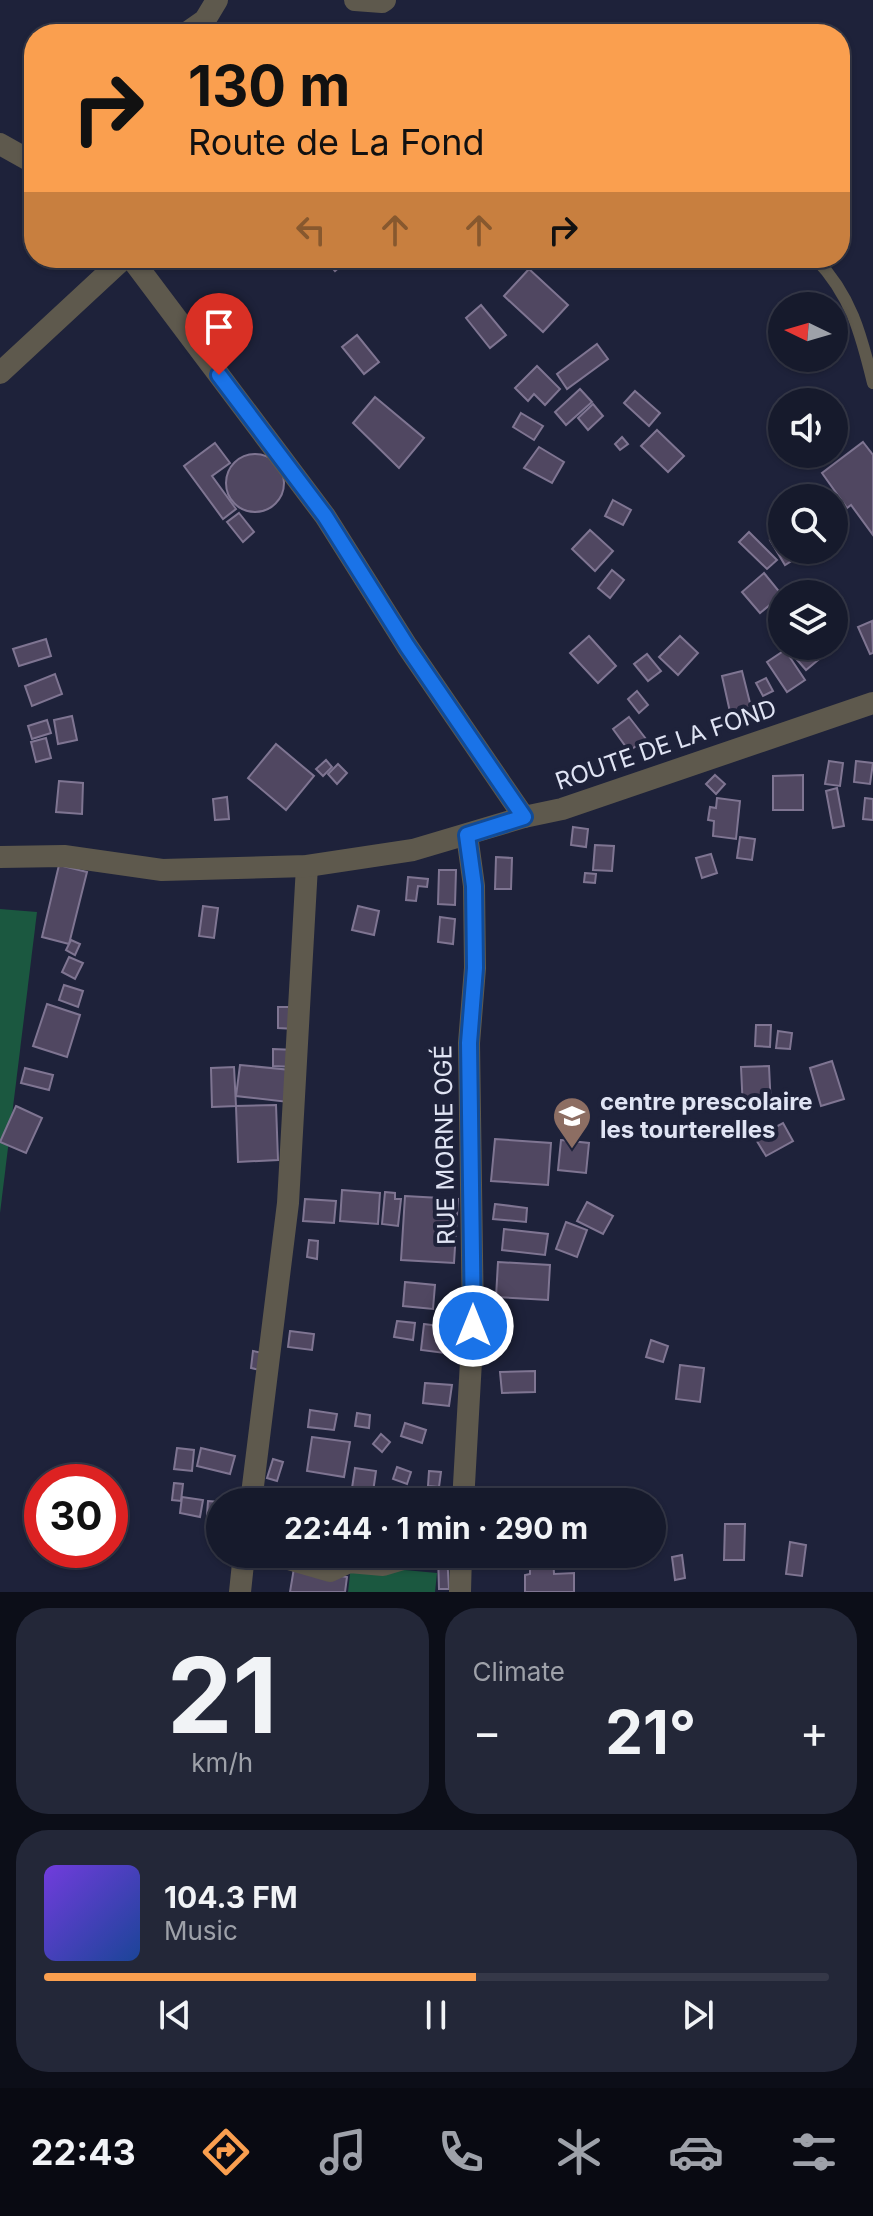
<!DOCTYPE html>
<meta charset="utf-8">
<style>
:root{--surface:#161a2c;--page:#232738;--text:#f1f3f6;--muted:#9ea1a9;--line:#353848;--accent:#fa9f4f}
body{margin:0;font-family:Inter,sans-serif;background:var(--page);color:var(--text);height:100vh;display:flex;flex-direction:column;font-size:30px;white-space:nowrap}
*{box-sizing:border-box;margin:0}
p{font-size:26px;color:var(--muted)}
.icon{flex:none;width:44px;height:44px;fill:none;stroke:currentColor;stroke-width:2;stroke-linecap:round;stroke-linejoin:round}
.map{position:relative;height:1592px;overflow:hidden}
.sheet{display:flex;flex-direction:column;gap:16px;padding:16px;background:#0c0e18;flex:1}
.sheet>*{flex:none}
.top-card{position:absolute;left:24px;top:24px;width:826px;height:244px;border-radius:32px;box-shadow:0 2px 6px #0004,0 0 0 2px var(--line);background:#fa9f4f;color:#111;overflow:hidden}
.needle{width:52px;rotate:275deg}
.tools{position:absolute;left:768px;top:292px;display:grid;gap:16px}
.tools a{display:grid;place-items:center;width:80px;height:80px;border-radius:50%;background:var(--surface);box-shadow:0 2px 6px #0004,0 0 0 2px var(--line);font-size:40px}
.speed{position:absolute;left:24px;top:1464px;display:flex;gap:16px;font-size:40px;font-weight:700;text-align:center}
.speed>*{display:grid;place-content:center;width:104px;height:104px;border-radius:50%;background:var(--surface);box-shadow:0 2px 6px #0004,0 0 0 2px var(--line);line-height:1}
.speed .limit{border:12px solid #d22;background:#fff;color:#111}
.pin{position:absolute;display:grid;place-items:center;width:68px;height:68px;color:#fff;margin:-82px -34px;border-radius:50% 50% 50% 0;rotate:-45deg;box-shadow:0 0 8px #0007}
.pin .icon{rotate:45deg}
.me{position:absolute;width:88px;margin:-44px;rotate:0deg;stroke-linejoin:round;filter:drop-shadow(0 0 6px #0008)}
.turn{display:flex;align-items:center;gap:28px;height:168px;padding:0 32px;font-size:36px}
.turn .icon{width:104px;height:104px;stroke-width:2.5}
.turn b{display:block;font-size:56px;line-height:68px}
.lanes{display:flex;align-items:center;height:76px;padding:0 32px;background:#0003;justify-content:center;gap:40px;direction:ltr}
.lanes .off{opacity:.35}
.big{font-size:60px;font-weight:700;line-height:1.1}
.sheet .tile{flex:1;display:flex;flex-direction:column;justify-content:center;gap:12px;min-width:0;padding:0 28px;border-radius:32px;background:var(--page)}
.sheet .dial{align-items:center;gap:0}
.dial b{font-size:104px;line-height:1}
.song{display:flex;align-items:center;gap:24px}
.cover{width:96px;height:96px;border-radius:12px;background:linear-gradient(135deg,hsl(260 70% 55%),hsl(220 70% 35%))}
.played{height:8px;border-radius:4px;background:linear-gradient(90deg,var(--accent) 55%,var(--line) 55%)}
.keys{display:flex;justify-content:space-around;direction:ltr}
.heat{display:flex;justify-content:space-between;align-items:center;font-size:44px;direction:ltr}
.sheet .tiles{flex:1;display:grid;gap:16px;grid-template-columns:1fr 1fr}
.tile:last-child{grid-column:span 2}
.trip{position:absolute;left:206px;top:1488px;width:460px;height:80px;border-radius:40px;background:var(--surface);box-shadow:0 2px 6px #0004,0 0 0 2px var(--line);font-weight:700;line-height:80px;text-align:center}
.menu{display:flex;height:128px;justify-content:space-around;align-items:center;background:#090a12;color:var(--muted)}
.menu .icon{width:56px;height:56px}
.menu .selected{color:var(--accent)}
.menu b{font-size:36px;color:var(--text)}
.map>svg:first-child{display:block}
</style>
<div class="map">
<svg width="873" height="1592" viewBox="0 0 873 1592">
<rect width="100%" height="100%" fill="#1e223a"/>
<g fill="#1b5840">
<path d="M0,909L37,912L0,1213Z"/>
<path d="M351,1565L437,1573L435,1592H348Z"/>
</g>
<g fill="#504761" stroke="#7f7592" stroke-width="2">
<path d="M324,258H350L335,271Z"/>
<path d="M529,269L568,305L543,332L504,296Z"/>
<path d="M481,305L506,335L490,348L466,318Z"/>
<path d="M357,335L379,362L364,374L342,347Z"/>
<path d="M597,344L608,359L567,389L557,374Z"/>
<path d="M537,366L560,389L545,405L534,394L528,401L515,388Z"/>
<path d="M580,389L592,402L566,425L555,412Z"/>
<path d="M635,391L660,413L649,426L624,403Z"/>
<path d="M375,397L424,438L399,468L353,423Z"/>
<path d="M593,404L603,416L588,430L578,418Z"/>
<path d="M521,413L543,426L534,440L513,427Z"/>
<path d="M657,430L684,456L668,472L641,446Z"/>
<path d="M622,437L628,444L620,450L615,444Z"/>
<path d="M863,442L873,455V535L851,505L847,508L822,473Z"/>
<path d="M215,443L230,463L212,476L236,509L223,519L184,466Z"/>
<path d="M539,447L564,462L552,483L524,468Z"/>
<circle cx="255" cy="483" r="29"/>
<path d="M613,500L631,510L623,525L605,516Z"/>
<path d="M239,513L254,532L243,542L227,522Z"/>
<path d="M590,530L613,551L595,571L572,549Z"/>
<path d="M749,532L777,560L767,569L739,542Z"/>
<path d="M782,533V550H809L785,565L770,540Z"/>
<path d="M612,570L624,580L610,598L598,588Z"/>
<path d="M764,573L782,595L760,613L742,592Z"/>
<path d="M872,621L873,653L870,654L858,627Z"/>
<path d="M589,636L616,666L598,683L570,653Z"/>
<path d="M680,636L698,653L678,675L659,657Z"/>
<path d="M46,639L51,656L19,666L13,649Z"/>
<path d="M785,646H824L829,651L806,670Z"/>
<path d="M785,650L805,680L787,692L767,662Z"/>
<path d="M647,654L661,671L648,681L634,664Z"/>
<path d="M742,671L751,707L730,712L722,676Z"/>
<path d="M55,674L62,694L32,706L25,686Z"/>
<path d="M766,678L773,691L763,696L756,683Z"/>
<path d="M637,691L648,705L639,713L628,699Z"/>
<path d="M72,716L77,740L58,744L54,720Z"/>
<path d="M629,717L646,739L629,751L613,729Z"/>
<path d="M47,720L51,733L32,739L28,726Z"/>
<path d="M46,738L51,758L36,762L31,742Z"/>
<path d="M276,744L314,776L286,810L248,778Z"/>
<path d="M326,760L332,767L323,776L316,769Z"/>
<path d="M829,761L843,763L840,786L825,784Z"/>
<path d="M856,761L873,763L870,784L854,782Z"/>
<path d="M338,764L347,773L337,784L328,774Z"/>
<path d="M715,775L725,784L716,794L706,784Z"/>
<path d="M803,775V810H773V776Z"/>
<path d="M59,781L83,783L82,814L56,812Z"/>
<path d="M837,788L844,826L833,828L826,791Z"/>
<path d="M227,797L229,819L215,820L213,799Z"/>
<path d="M717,798L740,801L736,839L713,836L714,821L708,820L710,807L716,808Z"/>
<path d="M865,798L873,799V820L863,819Z"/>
<path d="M573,827L588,829L586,847L571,845Z"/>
<path d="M740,837L755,839L752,860L737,858Z"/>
<path d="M595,845L614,846L612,871L593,870Z"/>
<path d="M711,854L717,873L702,878L696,858Z"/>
<path d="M496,857L512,858L511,889H495Z"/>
<path d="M59,865L87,872L69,944L42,937Z"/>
<path d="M439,870H456L455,905L438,904Z"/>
<path d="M585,873L596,874L595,883L584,882Z"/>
<path d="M408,877L428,879L427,887L418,886L416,901L406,900Z"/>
<path d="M203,906L218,908L214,938L199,936Z"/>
<path d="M358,906L379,911L374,935L352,930Z"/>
<path d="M440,917L455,919L453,944L438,942Z"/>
<path d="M71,940L80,944L75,955L66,950Z"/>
<path d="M69,957L83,963L75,979L62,972Z"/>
<path d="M64,985L83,991L78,1007L59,1000Z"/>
<path d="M47,1004L80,1015L67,1057L33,1046Z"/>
<path d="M278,1007H296L295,1029L278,1028Z"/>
<path d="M756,1025H771L770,1047L755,1046Z"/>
<path d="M778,1031L792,1033L790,1049L776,1048Z"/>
<path d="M273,1049L296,1050L295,1067L273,1066Z"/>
<path d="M832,1061L844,1099L821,1106L810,1068Z"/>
<path d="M240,1065L291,1070L288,1102L236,1096Z"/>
<path d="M769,1066L771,1108L743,1110L741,1067Z"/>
<path d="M234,1067L236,1106L212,1107L211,1068Z"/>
<path d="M25,1068L53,1075L49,1090L21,1083Z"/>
<path d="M276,1105L278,1160L238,1162L236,1106Z"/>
<path d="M16,1106L42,1118L26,1153L0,1142Z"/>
<path d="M783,1123L793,1141L766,1156L755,1138Z"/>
<path d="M495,1139L551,1143L548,1185L491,1181Z"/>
<path d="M561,1140L589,1143L586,1173L558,1170Z"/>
<path d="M342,1190L380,1193L378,1224L340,1221Z"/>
<path d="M385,1192L395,1193V1199H401L398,1226L382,1224Z"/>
<path d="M405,1196L458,1199L454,1263L401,1260Z"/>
<path d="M305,1199L336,1201L334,1223L303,1221Z"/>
<path d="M587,1202L613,1216L603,1234L577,1221Z"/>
<path d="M495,1204L527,1208L526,1222L493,1219Z"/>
<path d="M566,1222L587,1230L577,1257L556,1249Z"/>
<path d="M504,1229L548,1234L545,1255L502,1250Z"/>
<path d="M309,1240L318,1241L317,1259L307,1257Z"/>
<path d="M498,1262L550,1265L548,1300L496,1297Z"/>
<path d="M405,1282L435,1285L433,1309L403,1306Z"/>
<path d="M397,1321L415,1323L413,1340L394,1337Z"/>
<path d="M424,1324L455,1328L452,1354L421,1350Z"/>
<path d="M290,1331L314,1334L312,1350L288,1347Z"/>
<path d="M651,1340L668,1346L663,1362L646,1357Z"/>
<path d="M253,1351L263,1353L260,1370L251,1368Z"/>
<path d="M680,1365L704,1368L700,1402L676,1399Z"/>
<path d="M535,1371V1392L502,1393L500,1372Z"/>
<path d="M425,1383L452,1385L449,1406L423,1403Z"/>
<path d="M310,1410L337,1414L334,1430L308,1427Z"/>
<path d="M357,1413L370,1415L369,1428L355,1426Z"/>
<path d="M405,1423L426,1430L422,1443L401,1436Z"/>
<path d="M381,1434L390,1442L382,1452L373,1444Z"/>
<path d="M312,1437L350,1442L344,1477L307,1471Z"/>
<path d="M177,1448L194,1450L192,1471L174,1469Z"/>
<path d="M201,1448L235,1456L230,1474L197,1466Z"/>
<path d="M273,1459L283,1462L277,1481L267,1478Z"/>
<path d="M397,1467L411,1472L407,1484L393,1479Z"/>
<path d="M355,1468L376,1471L373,1492L352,1488Z"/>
<path d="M429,1471L441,1472L439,1487L428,1486Z"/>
<path d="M174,1483L183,1484L181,1501L172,1500Z"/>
<path d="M182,1497L203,1500L200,1517L180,1513Z"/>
<path d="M208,1501L220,1502V1517L207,1515Z"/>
<path d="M725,1524H745L744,1560H724Z"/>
<path d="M790,1542L806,1545L802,1576L786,1574Z"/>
<path d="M530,1554H553L554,1574L574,1573V1592H525V1575L530,1574Z"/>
<path d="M438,1555H447L449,1589H439Z"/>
<path d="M682,1555L685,1578L675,1580L672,1557Z"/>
<path d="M294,1568L347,1577L345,1592H290Z"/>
</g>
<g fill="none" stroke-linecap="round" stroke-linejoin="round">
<path stroke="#5e594d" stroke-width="12" d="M815,258C851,295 861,334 873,383"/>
<g stroke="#5e594d" stroke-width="22">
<path d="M355,0L382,2L385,0"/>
<path d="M185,34L205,20L217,0"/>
<path d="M0,144L34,163"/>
<path d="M131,258L325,516L407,646L524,817"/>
<path d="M0,373L124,258"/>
<path d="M251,1502L288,1203L307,866"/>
<path d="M463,1502L473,1326L469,1043L475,968L474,886L467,835"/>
<path d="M271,1554L330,1571L349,1562L383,1565L420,1554"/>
<path d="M240,1592L244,1554"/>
<path d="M460,1592L461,1554"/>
</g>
<path stroke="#5e594d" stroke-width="22" d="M0,857L64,856L162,870L307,866L413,850L524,817L562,809L873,703"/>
</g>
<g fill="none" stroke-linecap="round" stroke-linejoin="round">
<g stroke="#114b97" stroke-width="20">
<path id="route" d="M219,375L325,516L407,646L524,817L467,835L474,886L475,968L469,1043L473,1326"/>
</g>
<use href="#route" stroke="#1a73e8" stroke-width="14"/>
</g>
<defs>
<g id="school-pin" transform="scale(2)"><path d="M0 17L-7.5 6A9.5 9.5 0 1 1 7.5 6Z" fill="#8d6e63" stroke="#1e223a"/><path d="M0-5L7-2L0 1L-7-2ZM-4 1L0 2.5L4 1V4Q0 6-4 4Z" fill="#fff"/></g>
</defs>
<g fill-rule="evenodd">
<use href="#school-pin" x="572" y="1116"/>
</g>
<g text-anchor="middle" stroke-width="8" stroke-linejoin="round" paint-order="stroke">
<g font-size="24" fill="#e0e4f4" stroke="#1e223a">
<text transform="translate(666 745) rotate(-19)" y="8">ROUTE DE LA FOND</text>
<text transform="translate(445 1145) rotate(-91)" y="8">RUE MORNE OGÉ</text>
</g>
<g font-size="24" font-weight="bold" fill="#e0e4f4" stroke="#1e223a" text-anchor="start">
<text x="600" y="1110">centre prescolaire<tspan x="600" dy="28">les tourterelles</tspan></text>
</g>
</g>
</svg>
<div class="tools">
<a><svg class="needle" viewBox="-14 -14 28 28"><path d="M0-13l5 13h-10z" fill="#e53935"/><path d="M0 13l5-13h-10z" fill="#9ea1a9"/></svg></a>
<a><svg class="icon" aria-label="sound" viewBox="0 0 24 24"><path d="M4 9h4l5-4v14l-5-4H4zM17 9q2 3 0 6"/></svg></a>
<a><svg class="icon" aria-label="search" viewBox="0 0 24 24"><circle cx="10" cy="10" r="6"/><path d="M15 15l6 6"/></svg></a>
<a><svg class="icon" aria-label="layers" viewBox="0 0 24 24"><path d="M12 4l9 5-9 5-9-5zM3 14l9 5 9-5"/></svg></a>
</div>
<div class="speed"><div class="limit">30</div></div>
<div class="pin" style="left:219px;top:375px;background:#d93025"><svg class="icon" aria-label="arrive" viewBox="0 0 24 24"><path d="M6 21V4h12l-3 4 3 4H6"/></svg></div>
<svg class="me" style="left:473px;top:1326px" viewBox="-20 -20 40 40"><circle r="17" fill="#1a73e8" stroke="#fff" stroke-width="3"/><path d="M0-11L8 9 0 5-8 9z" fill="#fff"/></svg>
<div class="trip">22:44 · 1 min · 290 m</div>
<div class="top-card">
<div class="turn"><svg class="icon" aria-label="right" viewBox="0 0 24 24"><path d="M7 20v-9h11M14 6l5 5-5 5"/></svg><div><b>130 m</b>Route de La Fond</div></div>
<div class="lanes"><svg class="icon off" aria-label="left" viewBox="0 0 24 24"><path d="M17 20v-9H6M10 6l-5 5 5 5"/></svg><svg class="icon off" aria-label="ahead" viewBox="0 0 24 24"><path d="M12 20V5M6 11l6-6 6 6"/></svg><svg class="icon off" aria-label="ahead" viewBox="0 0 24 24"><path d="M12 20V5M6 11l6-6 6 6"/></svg><svg class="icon" aria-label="right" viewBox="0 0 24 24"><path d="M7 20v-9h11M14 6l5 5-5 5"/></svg></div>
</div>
</div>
<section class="sheet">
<div class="tiles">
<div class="tile dial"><b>21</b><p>km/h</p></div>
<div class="tile"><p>Climate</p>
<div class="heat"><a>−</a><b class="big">21°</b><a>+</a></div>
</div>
<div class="tile">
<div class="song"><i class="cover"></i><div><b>104.3 FM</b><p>Music</p></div></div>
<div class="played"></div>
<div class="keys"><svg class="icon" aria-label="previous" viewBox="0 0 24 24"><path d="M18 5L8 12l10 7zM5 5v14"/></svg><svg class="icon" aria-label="pause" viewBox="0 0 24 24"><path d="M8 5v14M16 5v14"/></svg><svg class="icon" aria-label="next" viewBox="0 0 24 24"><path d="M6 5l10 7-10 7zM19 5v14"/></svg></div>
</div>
</div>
</section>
<nav class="menu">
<b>22:43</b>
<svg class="icon selected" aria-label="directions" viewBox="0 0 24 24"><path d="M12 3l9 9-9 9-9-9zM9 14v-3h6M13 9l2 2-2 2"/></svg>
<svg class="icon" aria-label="music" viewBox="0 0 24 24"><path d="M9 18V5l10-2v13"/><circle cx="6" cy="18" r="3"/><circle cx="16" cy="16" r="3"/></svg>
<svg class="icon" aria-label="phone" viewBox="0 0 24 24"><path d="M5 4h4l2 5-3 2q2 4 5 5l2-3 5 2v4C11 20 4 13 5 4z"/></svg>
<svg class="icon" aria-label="climate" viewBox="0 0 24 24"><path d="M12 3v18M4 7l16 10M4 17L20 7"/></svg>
<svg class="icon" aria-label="car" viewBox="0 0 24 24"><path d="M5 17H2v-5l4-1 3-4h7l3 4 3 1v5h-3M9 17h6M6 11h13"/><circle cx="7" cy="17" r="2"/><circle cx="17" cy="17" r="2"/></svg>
<svg class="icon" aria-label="filters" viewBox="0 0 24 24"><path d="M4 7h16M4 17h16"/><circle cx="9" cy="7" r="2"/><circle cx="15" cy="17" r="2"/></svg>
</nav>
